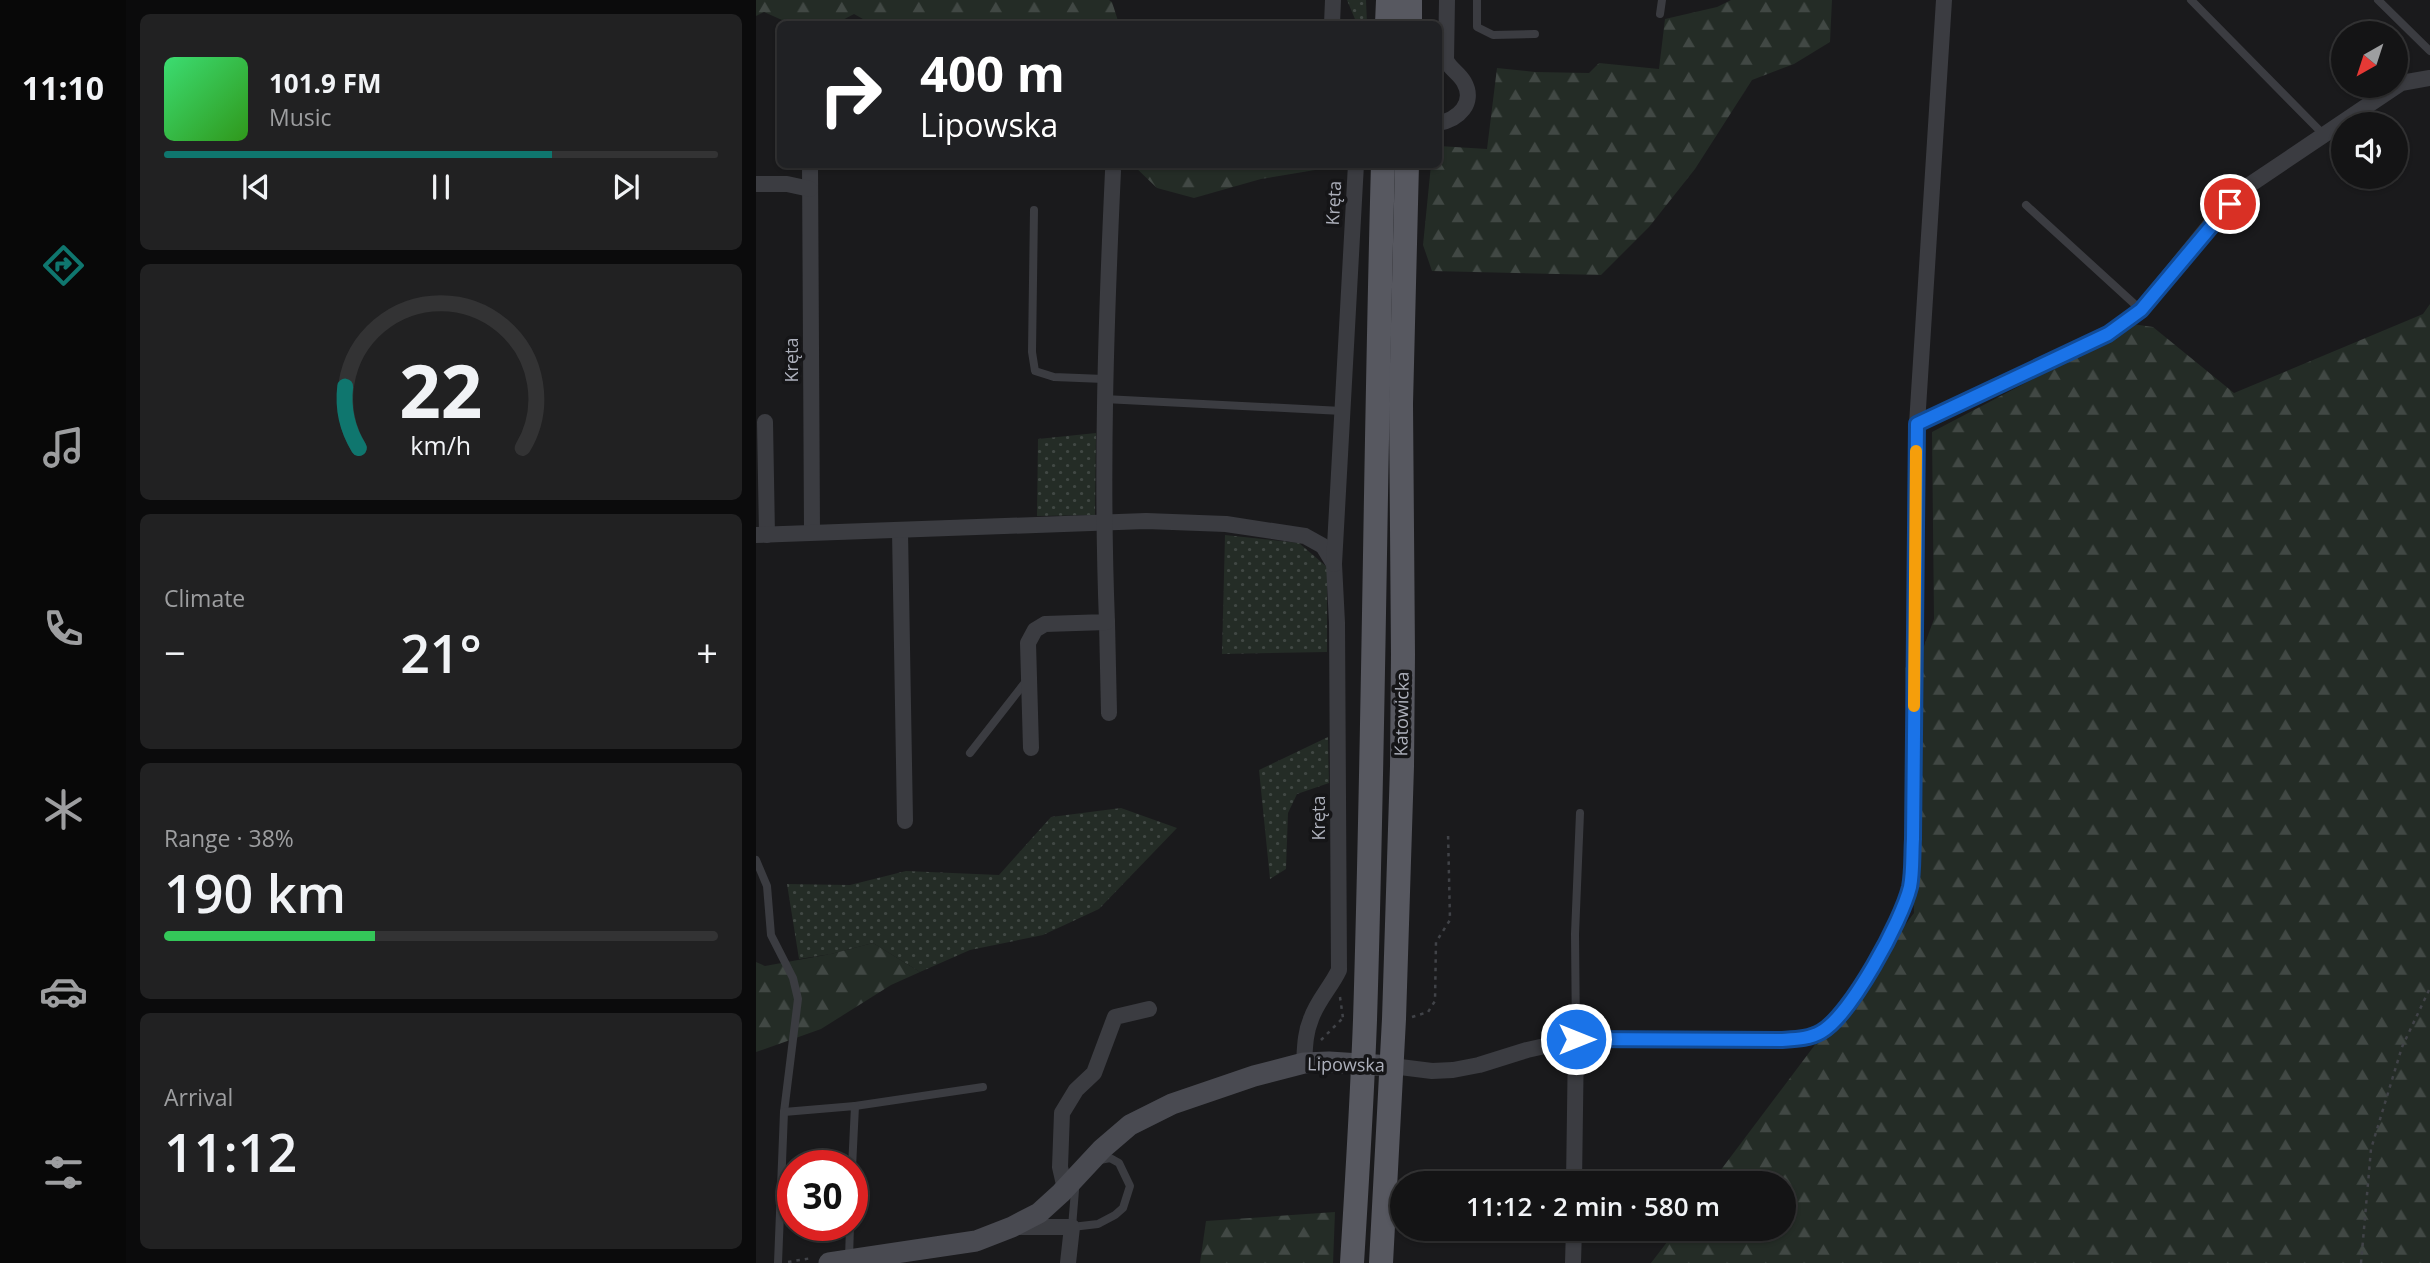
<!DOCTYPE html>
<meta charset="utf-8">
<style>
:root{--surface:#141415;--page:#212122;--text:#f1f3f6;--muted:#9d9ea0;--line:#333334;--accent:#0f766e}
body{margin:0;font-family:"Open Sans",sans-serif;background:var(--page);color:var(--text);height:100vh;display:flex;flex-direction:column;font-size:26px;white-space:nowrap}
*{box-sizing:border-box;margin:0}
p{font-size:23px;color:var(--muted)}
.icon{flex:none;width:38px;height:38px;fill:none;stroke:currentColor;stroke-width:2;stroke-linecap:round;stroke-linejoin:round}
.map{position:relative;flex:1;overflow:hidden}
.details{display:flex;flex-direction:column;gap:14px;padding:14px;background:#0b0b0c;width:630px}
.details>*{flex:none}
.banner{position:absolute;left:21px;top:21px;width:665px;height:147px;border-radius:10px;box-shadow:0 2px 5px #0004,0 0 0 2px var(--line);background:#202124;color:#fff;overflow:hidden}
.needle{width:46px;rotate:219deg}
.fabs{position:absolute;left:1575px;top:21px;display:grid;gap:14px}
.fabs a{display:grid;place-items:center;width:77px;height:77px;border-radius:50%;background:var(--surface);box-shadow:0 2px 5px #0004,0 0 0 2px var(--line);font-size:35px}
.speed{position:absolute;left:21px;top:1150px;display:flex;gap:14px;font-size:35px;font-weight:700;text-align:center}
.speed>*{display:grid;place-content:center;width:91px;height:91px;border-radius:50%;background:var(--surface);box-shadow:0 2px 5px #0004,0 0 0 2px var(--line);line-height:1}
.speed .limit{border:10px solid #d22;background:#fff;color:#111}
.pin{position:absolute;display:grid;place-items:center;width:60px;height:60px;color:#fff;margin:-30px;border:4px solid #fff;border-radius:50%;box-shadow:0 2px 7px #0007}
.me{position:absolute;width:77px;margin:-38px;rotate:90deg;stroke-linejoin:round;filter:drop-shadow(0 0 5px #0008)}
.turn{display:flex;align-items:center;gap:24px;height:147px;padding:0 28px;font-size:32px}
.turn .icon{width:91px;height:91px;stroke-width:2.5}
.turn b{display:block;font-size:49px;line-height:60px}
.big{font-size:52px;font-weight:600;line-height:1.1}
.details .tile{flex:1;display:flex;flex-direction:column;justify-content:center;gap:10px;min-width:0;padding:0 24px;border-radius:10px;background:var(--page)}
.details .dial{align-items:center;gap:0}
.dial svg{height:182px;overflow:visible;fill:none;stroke:var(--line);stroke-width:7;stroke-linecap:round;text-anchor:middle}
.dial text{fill:var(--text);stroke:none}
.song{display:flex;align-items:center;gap:21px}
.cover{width:84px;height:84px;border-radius:10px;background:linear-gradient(135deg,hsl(140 70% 55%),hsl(110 70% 35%))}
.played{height:7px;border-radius:4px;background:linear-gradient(90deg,var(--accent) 70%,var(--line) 70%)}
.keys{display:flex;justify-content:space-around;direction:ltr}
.heat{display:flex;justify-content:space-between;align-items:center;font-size:38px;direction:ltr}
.charge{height:10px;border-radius:5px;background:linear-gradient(90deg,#34c759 38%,var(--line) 0)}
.trip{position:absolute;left:634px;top:1171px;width:406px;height:70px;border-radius:35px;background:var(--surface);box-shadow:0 2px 5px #0004,0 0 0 2px var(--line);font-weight:600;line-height:70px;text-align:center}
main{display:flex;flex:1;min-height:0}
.tab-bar{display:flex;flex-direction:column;width:126px;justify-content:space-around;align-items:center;background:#080808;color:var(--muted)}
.tab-bar .icon{width:49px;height:49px}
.tab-bar .selected{color:var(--accent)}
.tab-bar b{font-size:32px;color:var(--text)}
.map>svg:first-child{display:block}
</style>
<main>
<nav class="tab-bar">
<b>11:10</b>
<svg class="icon selected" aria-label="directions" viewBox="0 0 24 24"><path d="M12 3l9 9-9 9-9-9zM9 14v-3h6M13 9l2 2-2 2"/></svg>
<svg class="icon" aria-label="music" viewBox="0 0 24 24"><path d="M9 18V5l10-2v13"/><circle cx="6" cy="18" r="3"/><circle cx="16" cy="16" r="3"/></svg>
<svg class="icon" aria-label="phone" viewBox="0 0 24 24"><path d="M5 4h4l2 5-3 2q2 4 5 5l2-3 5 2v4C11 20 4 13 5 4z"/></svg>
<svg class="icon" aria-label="climate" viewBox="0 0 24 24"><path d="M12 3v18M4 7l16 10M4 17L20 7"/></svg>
<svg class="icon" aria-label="car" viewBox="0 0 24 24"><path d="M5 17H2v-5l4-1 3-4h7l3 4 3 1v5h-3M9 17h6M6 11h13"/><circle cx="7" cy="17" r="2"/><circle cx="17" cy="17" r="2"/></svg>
<svg class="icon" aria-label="filters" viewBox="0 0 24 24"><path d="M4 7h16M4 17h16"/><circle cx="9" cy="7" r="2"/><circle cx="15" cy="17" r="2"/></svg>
</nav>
<section class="details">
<div class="tile">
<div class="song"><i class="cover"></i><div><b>101.9 FM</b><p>Music</p></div></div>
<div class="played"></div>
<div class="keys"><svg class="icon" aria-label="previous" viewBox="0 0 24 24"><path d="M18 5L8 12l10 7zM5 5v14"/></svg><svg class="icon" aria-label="pause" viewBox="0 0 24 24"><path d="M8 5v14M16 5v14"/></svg><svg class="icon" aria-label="next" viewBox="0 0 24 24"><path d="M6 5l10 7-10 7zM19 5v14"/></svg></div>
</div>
<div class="tile dial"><svg viewBox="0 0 100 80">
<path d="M14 69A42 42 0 1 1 86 69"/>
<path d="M14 69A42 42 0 0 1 8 42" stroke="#0f766e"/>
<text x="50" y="56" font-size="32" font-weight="700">22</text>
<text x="50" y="72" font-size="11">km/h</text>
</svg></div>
<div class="tile"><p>Climate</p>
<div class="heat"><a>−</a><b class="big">21°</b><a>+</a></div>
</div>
<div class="tile"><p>Range · 38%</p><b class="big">190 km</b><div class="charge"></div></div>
<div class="tile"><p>Arrival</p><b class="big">11:12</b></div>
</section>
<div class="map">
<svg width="1674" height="1263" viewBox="0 0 1674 1263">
<defs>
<pattern id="grass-dots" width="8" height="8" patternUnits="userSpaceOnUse" patternTransform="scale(1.75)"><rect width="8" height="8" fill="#242c26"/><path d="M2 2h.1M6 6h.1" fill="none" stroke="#414844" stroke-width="1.8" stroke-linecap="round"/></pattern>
<pattern id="forest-firs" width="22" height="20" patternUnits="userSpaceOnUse" patternTransform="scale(1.75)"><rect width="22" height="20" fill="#242c26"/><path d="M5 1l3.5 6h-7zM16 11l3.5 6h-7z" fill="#414844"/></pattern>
</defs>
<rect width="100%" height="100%" fill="#1a1a1c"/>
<g fill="url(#grass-dots)">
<path d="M591,0H610L611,24H601Z"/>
<path d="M340,433L339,515L281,516L282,439Z"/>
<path d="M469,535L543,543L571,567V652L466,654Z"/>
<path d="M572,737L573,783L541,794L532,813L530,869L514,879L503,770Z"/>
<path d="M365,808L421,828L343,909L287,935L214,950L164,972L117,943L75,954L43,959L31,884L94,885L150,871L243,875L295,817Z"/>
</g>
<g fill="url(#forest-firs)">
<path d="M0,0H353L356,2L363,24H202C194,21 185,19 177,24H116L98,14L79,24H35L8,12L0,16Z"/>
<path d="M975,0H1076L1074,42L1038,64L996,80L939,169L893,227L845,275L676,271L667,245L675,165L682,164L683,146L731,149L741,68L779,72L833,73L843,63L903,69L909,19L961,7Z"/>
<path d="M377,165H589L505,179L438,198L401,188Z"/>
<path d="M1674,304V1263H895L921,1229L1027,1228V1183H955L1158,913L1149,668L1168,646L1178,619L1176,432L1340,346L1376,324L1397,327L1478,393L1667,314Z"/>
<path d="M117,943L164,972L135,985L65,1029L0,1052V962L9,966L75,954Z"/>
<path d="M579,1212L577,1263H444L450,1221Z"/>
</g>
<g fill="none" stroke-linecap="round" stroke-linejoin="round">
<g stroke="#414348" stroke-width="2.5" stroke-dasharray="3.5 5" stroke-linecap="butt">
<path d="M584,997L587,1018"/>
<path d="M656,1017L672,1012L679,1001L680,942L694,920L692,832"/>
<path d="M565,1040L587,1018"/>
<path d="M32,1262L56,1258"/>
<path d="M1605,1263L1615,1149L1646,1047L1674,988"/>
</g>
<g stroke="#3b3c41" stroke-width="8">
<path d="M721,0V27L737,35L779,34"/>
<path d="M1435,0L1567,134"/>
<path d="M1622,0L1674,51"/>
<path d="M904,14L906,0"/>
<path d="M1270,205L1385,310"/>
<path d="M278,210L276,352L279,371L298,377L348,379"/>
<path d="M348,399L586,411"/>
<path d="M214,753L271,680"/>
<path d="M0,860L11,886L15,935L37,978L42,999L28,1112"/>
<path d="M820,1039L819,934L824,813"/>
<path d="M99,1106L227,1087"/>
<path d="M354,1158L363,1163L374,1186L367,1208L359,1215L342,1224L316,1227L320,1178L344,1160Z"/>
<path d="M93,1259L94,1225"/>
<path d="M22,1263L28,1112L99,1106L96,1168"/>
</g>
<g stroke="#3b3c41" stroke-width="16">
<path d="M576,24L577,0"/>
<path d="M682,123C702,120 720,103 708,82C703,73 694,69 690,60L691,0"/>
<path d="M54,164L56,532"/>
<path d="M0,184H31L54,189"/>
<path d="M9,422L11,535"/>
<path d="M1161,424L1188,0"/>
<path d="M144,531L149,821"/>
<path d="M0,535L390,521L470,524L549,536L567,546L578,564L581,623L583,970C575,987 561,1001 555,1019C549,1033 549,1048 548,1063"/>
<path d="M578,564L600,164"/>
<path d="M351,622L353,713"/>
<path d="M275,748L272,643L279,630L289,624L351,622C345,471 350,322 357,171"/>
<path d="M636,1066L676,1071L697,1070L723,1065L771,1050L820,1039L1024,1040C1038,1039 1053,1039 1066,1032C1095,1015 1146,920 1154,887C1157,872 1156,854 1157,839L1161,424L1352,334L1385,310L1458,220L1489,188L1645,83L1674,78"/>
<path d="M818,1183L820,1039"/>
<path d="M309,1189L304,1167L306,1113L320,1090L338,1073L359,1017L393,1009"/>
<path d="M258,1227H316L312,1263"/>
<path d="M817,1263L818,1228"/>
</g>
<path stroke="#494a51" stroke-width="21" d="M73,1263L220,1241L256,1227L283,1213L305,1193L346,1149L374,1125L416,1104L498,1076L548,1063L573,1062L636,1066"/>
<g stroke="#575860" stroke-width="24">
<path d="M631,24L632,0"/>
<path d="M654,24V0"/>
<path d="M596,1263C601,1182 606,1101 609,1020C618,735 619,450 627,164"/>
<path d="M625,1263L638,1019L646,766L647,654L645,404L651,164"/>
</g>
</g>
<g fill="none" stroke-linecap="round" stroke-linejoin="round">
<g stroke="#114b97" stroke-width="18">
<path id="route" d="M820,1039L1024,1040C1038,1039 1053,1039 1065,1032C1095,1015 1146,920 1154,887C1157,872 1156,854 1157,839L1161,424L1352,334L1385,310L1474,204"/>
</g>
<use href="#route" stroke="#1a73e8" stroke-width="12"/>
<path stroke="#f59e0b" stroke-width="12" d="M1158,706L1160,451"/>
</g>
<g text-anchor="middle" stroke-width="7" stroke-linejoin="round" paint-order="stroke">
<g font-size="18" fill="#adb0bb" stroke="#151517">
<text transform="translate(578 203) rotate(-87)" y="6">Kręta</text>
<text transform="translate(36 360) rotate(-90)" y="6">Kręta</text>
<text transform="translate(646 714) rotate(-89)" y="6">Katowicka</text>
<text transform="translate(563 818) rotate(-90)" y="6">Kręta</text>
<text transform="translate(590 1065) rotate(1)" y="6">Lipowska</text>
</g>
</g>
</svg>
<div class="fabs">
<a><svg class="needle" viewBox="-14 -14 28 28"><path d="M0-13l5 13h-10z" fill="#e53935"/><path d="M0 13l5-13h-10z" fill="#9d9ea0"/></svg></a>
<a><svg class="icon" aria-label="sound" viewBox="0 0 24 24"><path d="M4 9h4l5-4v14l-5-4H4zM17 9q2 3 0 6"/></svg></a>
</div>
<div class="speed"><div class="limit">30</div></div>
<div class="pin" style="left:1474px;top:204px;background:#d93025"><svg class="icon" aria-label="arrive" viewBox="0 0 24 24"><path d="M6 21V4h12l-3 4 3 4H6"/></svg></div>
<svg class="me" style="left:820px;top:1039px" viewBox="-20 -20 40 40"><circle r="17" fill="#1a73e8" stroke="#fff" stroke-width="3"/><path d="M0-11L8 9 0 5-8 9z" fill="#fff"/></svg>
<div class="trip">11:12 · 2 min · 580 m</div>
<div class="banner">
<div class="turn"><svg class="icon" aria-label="right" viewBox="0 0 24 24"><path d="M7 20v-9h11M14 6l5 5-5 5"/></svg><div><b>400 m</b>Lipowska</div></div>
</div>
</div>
</main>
